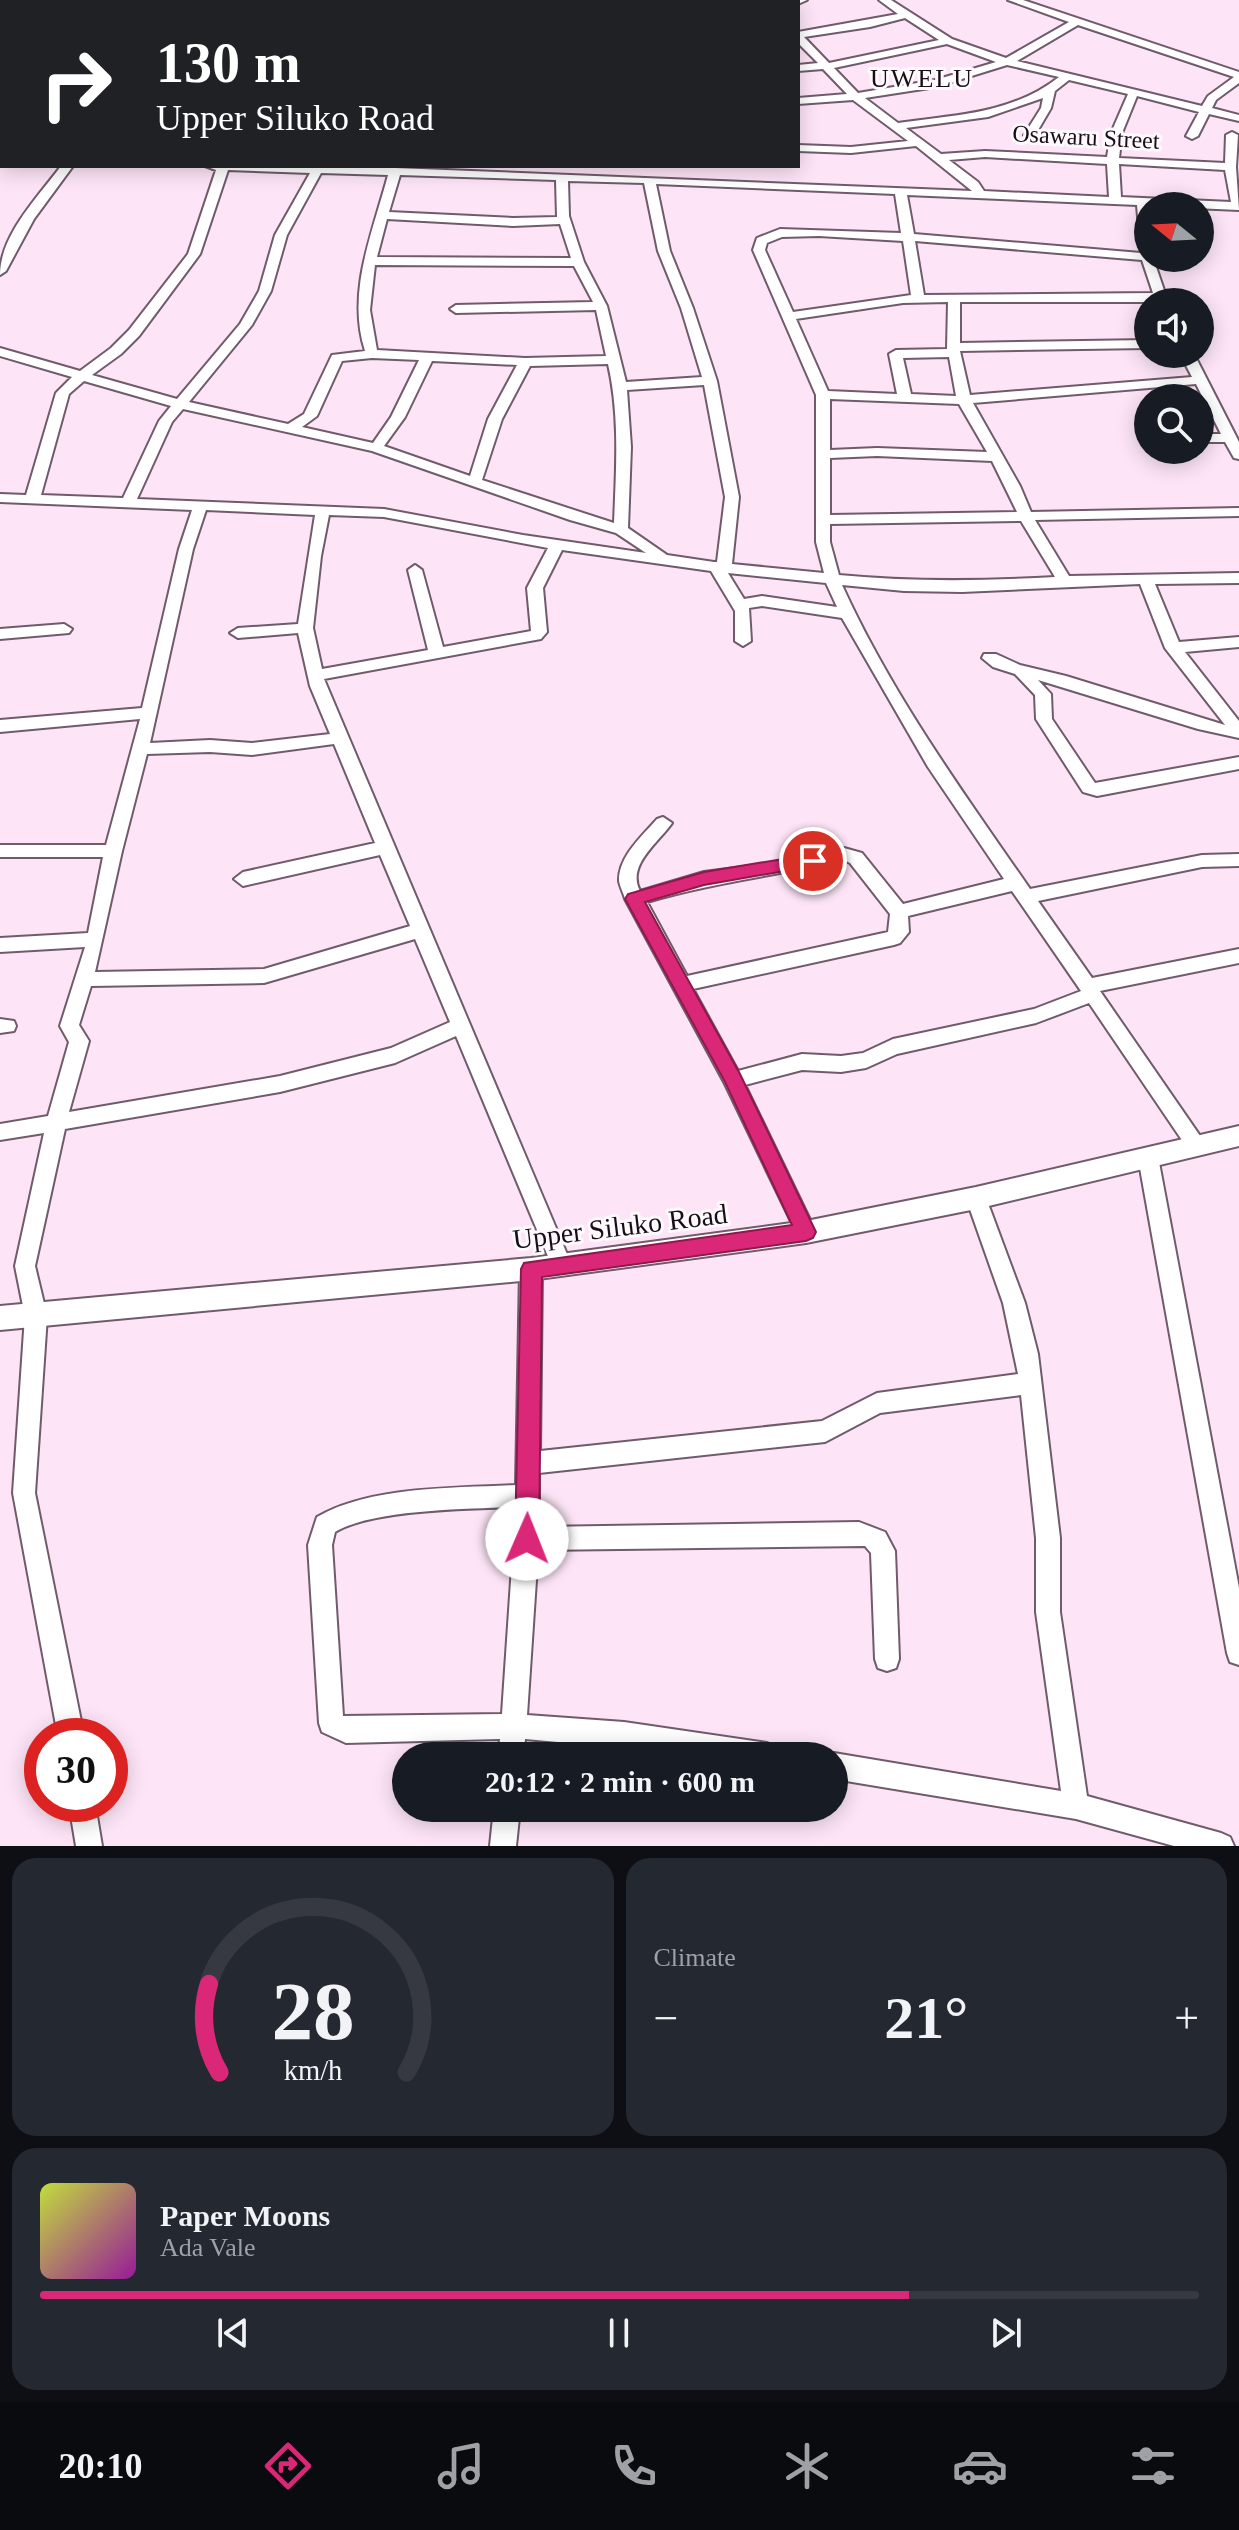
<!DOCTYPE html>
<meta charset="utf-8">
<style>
:root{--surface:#171b24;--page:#242831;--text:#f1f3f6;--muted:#9ea1a6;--line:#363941;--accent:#db2777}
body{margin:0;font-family:"Times New Roman",serif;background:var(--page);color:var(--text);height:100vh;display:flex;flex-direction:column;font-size:30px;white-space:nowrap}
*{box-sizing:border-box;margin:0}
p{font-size:26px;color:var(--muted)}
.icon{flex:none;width:44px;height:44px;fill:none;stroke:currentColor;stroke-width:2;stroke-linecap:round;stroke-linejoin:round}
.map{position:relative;height:1846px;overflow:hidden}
.details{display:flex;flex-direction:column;gap:12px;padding:12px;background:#0d0f14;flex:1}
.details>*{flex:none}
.hud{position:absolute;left:0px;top:0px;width:800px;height:168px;box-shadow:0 4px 20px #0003;background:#202124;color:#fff;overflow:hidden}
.needle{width:52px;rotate:288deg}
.controls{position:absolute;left:1134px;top:192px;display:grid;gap:16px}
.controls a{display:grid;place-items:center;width:80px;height:80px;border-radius:50%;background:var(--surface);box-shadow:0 4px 20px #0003;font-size:40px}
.speed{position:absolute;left:24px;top:1718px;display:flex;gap:16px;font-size:40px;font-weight:700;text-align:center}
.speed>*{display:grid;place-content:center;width:104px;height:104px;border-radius:50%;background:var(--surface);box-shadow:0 4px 20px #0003;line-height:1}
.speed .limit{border:12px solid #d22;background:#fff;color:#111}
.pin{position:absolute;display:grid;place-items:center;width:68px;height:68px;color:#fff;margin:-34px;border:4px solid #fff;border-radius:50%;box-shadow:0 2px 8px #0007}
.me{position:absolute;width:88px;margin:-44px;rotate:1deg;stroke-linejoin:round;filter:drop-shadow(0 0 6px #0008)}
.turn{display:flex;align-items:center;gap:28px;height:168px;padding:0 24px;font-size:36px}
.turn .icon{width:104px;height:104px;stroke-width:2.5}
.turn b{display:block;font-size:56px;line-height:68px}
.big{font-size:60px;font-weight:800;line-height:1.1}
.details .tile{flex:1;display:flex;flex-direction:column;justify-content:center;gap:12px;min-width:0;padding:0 28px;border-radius:24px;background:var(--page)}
.details .dial{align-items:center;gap:0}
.dial svg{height:208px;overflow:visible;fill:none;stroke:var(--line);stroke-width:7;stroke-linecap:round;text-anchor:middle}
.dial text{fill:var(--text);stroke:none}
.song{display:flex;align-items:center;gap:24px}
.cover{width:96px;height:96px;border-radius:12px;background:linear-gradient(135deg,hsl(70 70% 55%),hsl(300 70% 35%))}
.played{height:8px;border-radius:4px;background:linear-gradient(90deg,var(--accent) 75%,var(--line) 75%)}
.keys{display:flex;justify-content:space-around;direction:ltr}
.heat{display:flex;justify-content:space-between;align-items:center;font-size:44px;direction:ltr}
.details .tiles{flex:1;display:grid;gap:12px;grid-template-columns:1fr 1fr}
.tile:last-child{grid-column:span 2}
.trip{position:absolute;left:392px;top:1742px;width:456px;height:80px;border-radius:40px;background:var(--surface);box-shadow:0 4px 20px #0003;font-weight:800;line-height:80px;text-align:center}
.menu{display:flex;height:128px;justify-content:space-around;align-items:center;background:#090b0e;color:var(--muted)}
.menu .icon{width:56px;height:56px}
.menu .active{color:var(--accent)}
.menu b{font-size:36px;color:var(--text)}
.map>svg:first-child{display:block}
</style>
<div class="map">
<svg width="1239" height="1846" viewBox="0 0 1239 1846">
<rect width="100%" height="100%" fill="#fde5f7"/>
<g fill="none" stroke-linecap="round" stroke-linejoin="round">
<g stroke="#705b6b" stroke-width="4">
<g id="minor">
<rect x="54" y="0" width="10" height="2"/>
<rect x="133" y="0" width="10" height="2"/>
<rect x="211" y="0" width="10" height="2"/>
<rect x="290" y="0" width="10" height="2"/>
<rect x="363" y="0" width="10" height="2"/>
<path d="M527,0H538L539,2H528Z"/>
<path d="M615,0H638L614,2Z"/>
<path d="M681,0H692L693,2H682Z"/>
<path d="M755,0H766L767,2H756Z"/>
<path d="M787,0H807L798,4L786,2Z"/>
<path d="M879,0H891L952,39L1006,58L1069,22L1008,0H1023L1239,72V83L1216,100L1212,108L1239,115V121L1209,114L1198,136L1192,139L1186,136L1199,112L1137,96L1122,133L1119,158L1225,163L1226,135L1232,132L1238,135L1236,167L1239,210L1148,206V258H1153L1168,302H960V343L1148,340V348L960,351L970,395L1192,377L1180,354H1194L1239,442V459L1234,458L1225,442H1200V434H1221L1196,384L973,403L1020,486L1031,512L1239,508V516L1035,520L1069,576L1239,573V583L1155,584L1179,642L1239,637V647L1185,652L1239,721V738L1198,729L1038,680L1051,694L1052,719L1095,783L1239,757V769L1097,796L1083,792L1036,719L1035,695L1015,674L993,667L982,658L984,654H996L1020,665L1066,676L1225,725L1165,648L1140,584L962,592L904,591L842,585C891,693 962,791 1030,889L1202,855L1239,854V866L1202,867L1038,901L1092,978L1239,949V963L1100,991L1207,1146L1204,1152L1197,1154L1190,1152L1089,1003L1036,1023L897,1054L866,1068L841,1072L802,1070L745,1085L816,1232L813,1238L806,1241L799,1238L724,1082L625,899C624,894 620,887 619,881C618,857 643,835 657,819L663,817L672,823C659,842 626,865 640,891L704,872L782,862L844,848L862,853L903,904L1004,879L928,767L842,618L762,606L749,608L751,641L743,646L735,641V611L711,571L562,550L543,588L547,632L541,639L324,679L572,1266L569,1273L562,1275L555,1273L456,1036L395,1063L280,1092L65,1129L35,1266L47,1316L35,1493L84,1736H58L13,1493L25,1316L15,1266L44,1133L0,1140V1124L48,1116L69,1042L60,1026L85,947L0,952V938L88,933L103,857H0V845H106L140,719L0,732V720L142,708L179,549L192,510L0,502V494L26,495L56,393L72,377L0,356V348L80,371L111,348L129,330L188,254L216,170L205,166L395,168L972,191L916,146L851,153L798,151V145L851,147L908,141L853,100L798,104V98L847,94L823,69L798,71V65L818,63L798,43V32L898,14ZM905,18L939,40L829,63L804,37L870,27ZM1078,25L1234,77L1208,96L1202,106L1017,61ZM947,44L996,62L935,80L858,93L834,68ZM1007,65L1059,77C1012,114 955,115 898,123L865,98L936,87ZM1069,80L1128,94L1111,133L1107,157L985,151L941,154L906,128L988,117L1043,98L1041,108L1024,135L1034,137L1051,108L1055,91ZM985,157L1107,164L1109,197L984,191L978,182L949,160ZM1119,164L1225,170L1231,202L1121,197ZM228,170L310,173L275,235L259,291L240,324L177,399L92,375L121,354L139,336L200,254ZM321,173L388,175C373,232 346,292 365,351L332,355L304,414L288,424L189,402L252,325L271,291L287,235ZM400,175L556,180L557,217L513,218L389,212ZM568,181L644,183L658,251L681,308L702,377L626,382L607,306L584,262L569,216ZM656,184L895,194L901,233L780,229L757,238L753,250L816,395V542L824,573L732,564L739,497L717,381L693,308L670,251ZM907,195L1137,205L1141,253L914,234ZM387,219L513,226L560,224L571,258L377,257ZM819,236L903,241L911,295L793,312L765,250L767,243L782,237ZM915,241L1142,260L1153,293L924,295ZM375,265L574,266L593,302L456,305L450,309L456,313L596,310L606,356L525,358L377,350L370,310ZM948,302L947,349L896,350L889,354L897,394L828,391L796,319L903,303ZM949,357L956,396L911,394L903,358ZM372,358L419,360L391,417L373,443L302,427L317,416L342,361ZM432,361L517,365L488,419L470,476L384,446L405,417ZM608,364C620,416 616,470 614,523L482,480L502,419L530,366ZM84,381L171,406L159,421L123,498L41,495L69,394ZM704,385L725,497L717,562H714L667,555L628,528L631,447L627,390ZM830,399L959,404L987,452L877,448L830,450ZM183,409L372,451L570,520L616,533L646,553L523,535L384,509L137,499L172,422ZM877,456L992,461L1017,512L830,515V458ZM206,510L315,515L298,624L238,628L230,633L238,638L298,633L310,686L330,734L252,743L210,740L150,743L193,549ZM329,515L384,517L548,548L527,588L531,631L443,647L422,570L415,565L408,570L428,650L322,669L313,628L321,556ZM1021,521L1055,577C982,581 912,582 839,575L830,542V524ZM728,573L826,583L837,607L762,596L744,599ZM334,744L375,843L243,872L234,879L243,886L380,855L410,926L264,969L95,972L122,851L147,754L210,752L252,755ZM844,860L850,863L890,914L888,932L687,976L647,902C711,883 778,875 844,860ZM1012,891L1081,991L1034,1009L893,1039L863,1053L841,1056L802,1054L738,1071L693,989L894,945L900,943L909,932L908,916ZM415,939L450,1022L391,1048L280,1076L69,1112L89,1041L79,1025L91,986L264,983Z"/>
<rect x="0" y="116" width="2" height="6"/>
<rect x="0" y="156" width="2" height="6"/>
<path d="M61,166H73L34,219L6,271L0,275C0,235 38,197 61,166Z"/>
<path d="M64,624L72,629L69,633L0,639V629Z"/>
<path d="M0,1019L14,1021L16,1026L14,1031L0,1033Z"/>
<path d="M1148,1149L1155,1151L1158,1157L1239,1588V1665L1230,1662L1227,1653L1138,1157L1141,1151Z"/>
<path d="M976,1189L983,1192L986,1198L1025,1303L1038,1354L1060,1538V1612L1087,1796L1221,1833L1230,1837L1234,1846H1174L1076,1819L834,1779V1756H828L834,1753L1061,1791L1036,1612V1538L1021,1395L880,1413L825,1442L539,1473V1527L859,1522L885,1532L895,1551L899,1659L896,1668L887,1671L878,1668L875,1659L871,1553L865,1546L538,1550L527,1715L624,1722L767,1743L776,1747L780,1756H681L624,1748L525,1739L524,1756H498L500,1739L346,1743L322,1732L319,1723L308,1545L317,1517C370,1486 456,1488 516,1485L520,1269L524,1262L531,1260L538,1262L542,1269L540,1451L822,1421L877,1393L1018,1374L1003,1303L966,1198L969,1192ZM516,1507L502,1714L343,1716L332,1545L335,1532C373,1509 470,1509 516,1507Z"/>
<path d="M69,1804H95L102,1846H76Z"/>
<path d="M494,1808H520L516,1846H490Z"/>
</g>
</g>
<g stroke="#705b6b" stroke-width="4">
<path id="major" d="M1239,1126V1146L976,1209L806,1243L531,1280L0,1330V1306L531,1258L806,1221L976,1187Z"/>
</g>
<use href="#minor" fill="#fff" fill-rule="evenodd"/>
<use href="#major" fill="#fff" fill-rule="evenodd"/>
</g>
<path fill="#db2777" stroke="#8e194d" stroke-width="2" d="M813,854L819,856L822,861L819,865L704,885L645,902L740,1074L816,1232L813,1238L806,1241L542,1277L539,1539L536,1547L527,1551L519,1547L515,1539L521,1269L524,1263L792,1225L725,1082L625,899L628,894L704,872Z"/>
<g text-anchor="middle" stroke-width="6" stroke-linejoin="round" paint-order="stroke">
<g font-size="24" fill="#170f15" stroke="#fef9fc">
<text transform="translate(1086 137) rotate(3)" y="8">Osawaru Street</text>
</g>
<g font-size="26" letter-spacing="2" fill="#170f15" stroke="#fef9fc">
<text x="922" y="87">UWELU</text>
</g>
<g font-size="28" fill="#170f15" stroke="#fef9fc">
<text transform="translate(620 1226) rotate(-7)" y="10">Upper Siluko Road</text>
</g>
</g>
</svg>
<div class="controls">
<a><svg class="needle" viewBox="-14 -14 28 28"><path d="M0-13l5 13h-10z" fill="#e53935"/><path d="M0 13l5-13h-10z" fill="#9ea1a6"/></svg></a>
<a><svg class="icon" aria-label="sound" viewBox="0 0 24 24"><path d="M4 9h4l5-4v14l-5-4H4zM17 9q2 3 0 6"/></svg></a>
<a><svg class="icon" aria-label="search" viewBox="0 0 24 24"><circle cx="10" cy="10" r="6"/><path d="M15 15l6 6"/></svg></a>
</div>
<div class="speed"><div class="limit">30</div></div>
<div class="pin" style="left:813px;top:861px;background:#d93025"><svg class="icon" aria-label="arrive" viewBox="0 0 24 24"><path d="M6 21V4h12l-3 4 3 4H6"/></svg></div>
<svg class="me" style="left:527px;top:1539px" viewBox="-20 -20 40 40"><circle r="19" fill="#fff"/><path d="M0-13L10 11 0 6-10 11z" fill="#db2777"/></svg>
<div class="trip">20:12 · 2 min · 600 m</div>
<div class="hud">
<div class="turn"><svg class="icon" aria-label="right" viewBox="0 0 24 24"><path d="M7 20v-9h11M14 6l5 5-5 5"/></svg><div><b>130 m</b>Upper Siluko Road</div></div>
</div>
</div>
<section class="details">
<div class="tiles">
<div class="tile dial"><svg viewBox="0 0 100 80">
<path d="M14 69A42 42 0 1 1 86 69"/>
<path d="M14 69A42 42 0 0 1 10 35" stroke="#db2777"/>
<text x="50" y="56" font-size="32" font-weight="700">28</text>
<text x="50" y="72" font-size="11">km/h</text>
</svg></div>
<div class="tile"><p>Climate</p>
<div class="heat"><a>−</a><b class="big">21°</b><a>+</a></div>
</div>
<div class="tile">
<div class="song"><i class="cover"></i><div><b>Paper Moons</b><p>Ada Vale</p></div></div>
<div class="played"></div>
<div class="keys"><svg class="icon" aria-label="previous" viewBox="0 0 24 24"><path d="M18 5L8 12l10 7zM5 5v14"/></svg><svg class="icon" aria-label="pause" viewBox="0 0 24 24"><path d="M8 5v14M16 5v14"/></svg><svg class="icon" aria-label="next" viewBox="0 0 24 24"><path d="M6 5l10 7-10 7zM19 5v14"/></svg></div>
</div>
</div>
</section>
<nav class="menu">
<b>20:10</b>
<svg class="icon active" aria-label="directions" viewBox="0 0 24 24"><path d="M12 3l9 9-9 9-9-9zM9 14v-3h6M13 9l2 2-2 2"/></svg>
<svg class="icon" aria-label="music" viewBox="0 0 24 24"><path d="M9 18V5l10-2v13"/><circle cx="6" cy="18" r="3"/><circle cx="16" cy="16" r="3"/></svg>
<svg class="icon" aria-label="phone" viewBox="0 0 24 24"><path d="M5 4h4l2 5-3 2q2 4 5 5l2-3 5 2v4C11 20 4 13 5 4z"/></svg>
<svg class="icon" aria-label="climate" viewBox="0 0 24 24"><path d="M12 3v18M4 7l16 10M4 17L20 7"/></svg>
<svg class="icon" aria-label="car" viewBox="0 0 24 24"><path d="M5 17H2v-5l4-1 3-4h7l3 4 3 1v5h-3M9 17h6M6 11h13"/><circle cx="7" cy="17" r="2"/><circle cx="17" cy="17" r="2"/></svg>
<svg class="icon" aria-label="filters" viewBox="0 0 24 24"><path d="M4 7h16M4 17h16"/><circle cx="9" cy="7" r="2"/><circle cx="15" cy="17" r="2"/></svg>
</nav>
